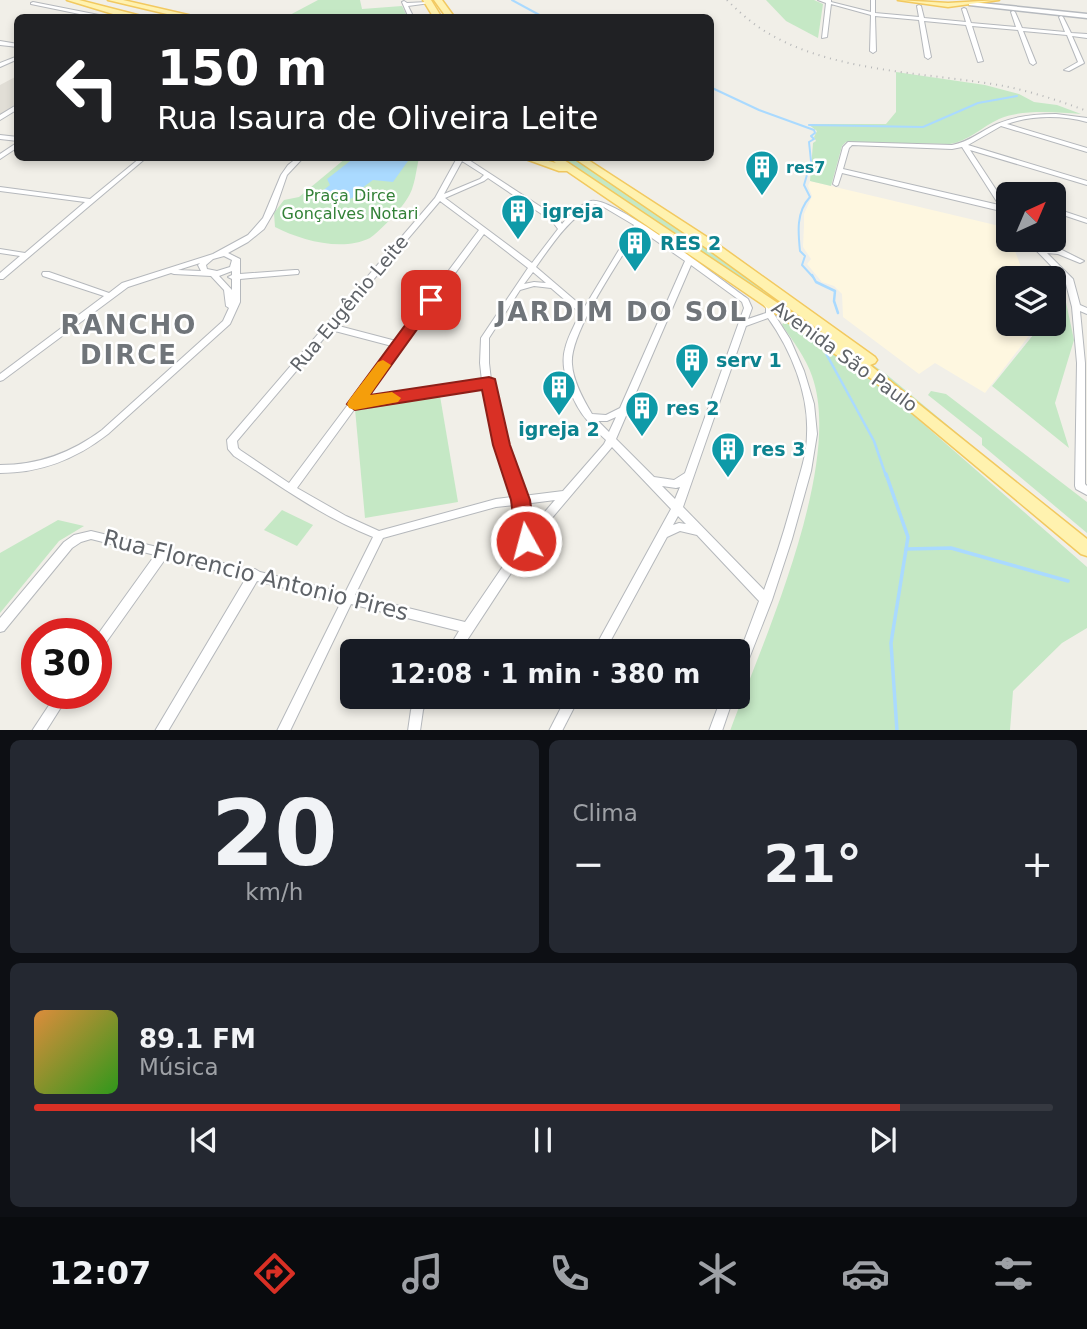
<!DOCTYPE html>
<html lang="pt">
<meta charset="utf-8">
<style>
:root{--surface:#171b24;--page:#242831;--text:#f1f3f6;--muted:#9ea1a6;--line:#363941;--accent:#d93025}
body{margin:0;font-family:"DejaVu Sans",sans-serif;background:var(--page);color:var(--text);height:100vh;display:flex;flex-direction:column;font-size:26px;white-space:nowrap}
*{box-sizing:border-box;margin:0}
p{font-size:23px;color:var(--muted)}
.icon{flex:none;width:38px;height:38px;fill:none;stroke:currentColor;stroke-width:2;stroke-linecap:round;stroke-linejoin:round}
.map{position:relative;height:730px;overflow:hidden}
.details{display:flex;flex-direction:column;gap:10px;padding:10px;background:#0d0f14;flex:1}
.details>*{flex:none}
.banner{position:absolute;left:14px;top:14px;width:700px;height:147px;border-radius:10px;box-shadow:0 4px 10px #0003;background:#202124;color:#fff;overflow:hidden}
.needle{width:46px;rotate:44deg}
.buttons{position:absolute;left:996px;top:182px;display:grid;gap:14px}
.buttons a{display:grid;place-items:center;width:70px;height:70px;border-radius:10px;background:var(--surface);box-shadow:0 4px 10px #0003;font-size:35px}
.speed{position:absolute;left:21px;top:618px;display:flex;gap:14px;font-size:35px;font-weight:700;text-align:center}
.speed>*{display:grid;place-content:center;width:91px;height:91px;border-radius:50%;background:var(--surface);box-shadow:0 4px 10px #0003;line-height:1}
.speed .limit{border:10px solid #d22;background:#fff;color:#111}
.pin{position:absolute;display:grid;place-items:center;width:60px;height:60px;color:#fff;margin:-30px;border-radius:14px;box-shadow:0 4px 10px #0006}
.me{position:absolute;width:77px;margin:-38px;rotate:353deg;stroke-linejoin:round;filter:drop-shadow(0 0 5px #0008)}
.turn{display:flex;align-items:center;gap:24px;height:147px;padding:0 28px;font-size:32px}
.turn .icon{width:91px;height:91px;stroke-width:2.5}
.turn b{display:block;font-size:49px;line-height:60px}
.big{font-size:52px;font-weight:700;line-height:1.1}
.details .card{flex:1;display:flex;flex-direction:column;justify-content:center;gap:10px;min-width:0;padding:0 24px;border-radius:10px;background:var(--page)}
.details .dial{align-items:center;gap:0}
.dial b{font-size:91px;line-height:1}
.song{display:flex;align-items:center;gap:21px}
.cover{width:84px;height:84px;border-radius:10px;background:linear-gradient(135deg,hsl(30 70% 55%),hsl(110 70% 35%))}
.played{height:7px;border-radius:4px;background:linear-gradient(90deg,var(--accent) 85%,var(--line) 85%)}
.keys{display:flex;justify-content:space-around;direction:ltr}
.heat{display:flex;justify-content:space-between;align-items:center;font-size:38px;direction:ltr}
.details .tiles{flex:1;display:grid;gap:10px;grid-template-columns:1fr 1fr}
.card:last-child{grid-column:span 2}
.trip{position:absolute;left:340px;top:639px;width:410px;height:70px;border-radius:10px;background:var(--surface);box-shadow:0 4px 10px #0003;font-weight:700;line-height:70px;text-align:center}
.tab-bar{display:flex;height:112px;justify-content:space-around;align-items:center;background:#090b0e;color:var(--muted)}
.tab-bar .icon{width:49px;height:49px}
.tab-bar .active{color:var(--accent)}
.tab-bar b{font-size:32px;color:var(--text)}
.map>svg:first-child{display:block}
</style>
<div class="map">
<svg width="1087" height="731" viewBox="0 0 1087 731">
<rect width="100%" height="100%" fill="#f1efe8"/>
<path fill="#fef7e0" d="M810,181L1008,228V240H1011L1025,278H1008V324H1038L985,393L935,363L919,374L843,317L842,294L834,286L822,282L807,264L811,259L803,247L804,225V214L812,196L808,186Z"/>
<path fill="#e1ded6" d="M17,76V103L0,115V85Z"/>
<g fill="#c5e8c5">
<path d="M318,0H360L362,9L402,6L406,14L381,18L286,17Z"/>
<path d="M766,0H814L823,4L818,38L786,21Z"/>
<path d="M896,72L985,85L1019,94L1034,102L1057,105L1081,114C1056,112 1022,109 999,119C982,127 968,141 950,144L846,142L842,146L831,186L810,181L813,143L816,141L814,137L817,131L808,124H886L896,112Z"/>
<path d="M346,158H419C416,170 415,188 407,199C402,208 378,233 370,238C342,252 300,240 275,227L274,213L284,200L299,197Z"/>
<path d="M560,158H573L608,181L886,374L1087,541V545L874,368Z"/>
<path d="M1060,274L1074,340L1055,403L1069,448L992,386L1042,324H1054V278H1050Z"/>
<path d="M784,321L793,324L880,386L1087,567V628L1062,643L1013,691L1010,730L730,731C762,643 844,465 812,376C806,358 793,341 782,325Z"/>
<path d="M931,391L946,394L1087,502V533L982,445V438L928,395Z"/>
<path d="M440,396L458,502L365,518L355,409Z"/>
<path d="M282,510L313,525L297,546L264,530Z"/>
<path d="M58,520L84,526L59,541L0,613V553Z"/>
</g>
<path fill="#aadaff" d="M354,158H406L408,161L393,182L373,180L362,188L364,192L350,199L332,202L336,197L321,192L330,185L327,179Z"/>
<g fill="none" stroke-linecap="round" stroke-linejoin="round">
<g stroke="#aadaff" stroke-width="2">
<path d="M512,0L545,18"/>
<path d="M710,87L759,110L814,130L815,133L811,136L814,139L809,142L811,161L804,185L810,197C796,212 798,232 800,251L805,256L802,265L813,277"/>
<path d="M809,125L923,127L978,103L1017,96"/>
</g>
<g stroke="#aadaff" stroke-width="2.5">
<path d="M812,275L816,282L835,291L834,301L838,313"/>
<path d="M823,348L874,441L886,476"/>
</g>
<g stroke="#aadaff" stroke-width="3.5">
<path d="M886,474L908,537L891,643L897,731"/>
<path d="M906,549L951,548L1068,581"/>
</g>
<g stroke="#b5b8bc" stroke-width="2">
<g id="street">
<path d="M818,0H831V2L871,12V0H875V13L919,17L917,6L919,5L921,6L924,18L966,22L962,9L964,8L966,9L971,23L1016,27L1011,12L1013,11L1015,12L1022,28L1065,32L1059,17L1061,16L1063,17L1071,33L1087,34V38L1072,36L1084,63L1069,71L1064,70L1078,62L1067,35L1023,31L1036,63L1033,65L1030,63L1018,30L972,26L983,61L978,62L966,25L924,21L931,57L928,59L925,57L919,20L875,16L876,51L873,53L870,51L871,15L831,4L827,37L822,38L826,3Z"/>
<path d="M404,1L407,3L428,2L430,3L408,6L414,18H409L402,2Z"/>
<path d="M33,2L109,17L111,18H99L31,4V3Z"/>
<path d="M0,41L18,44V47L0,45Z"/>
<path d="M18,56V59L0,67V63Z"/>
<path d="M18,104V109L0,120V115Z"/>
<path d="M1056,114L1087,118V122C1062,115 1032,115 1007,124L1087,148V152L1001,126L968,145L1087,181V185L970,150L1008,208L1007,211L1005,212L842,173L838,185L836,186L833,184L843,147L848,142L952,145C969,142 981,131 997,124C1015,116 1036,114 1056,114ZM852,145L952,149L962,147L999,205L843,169L849,148Z"/>
<path d="M0,135L18,137V141L0,139Z"/>
<path d="M18,142V147L0,159V154Z"/>
<path d="M140,158H146L3,279H0V273L20,256L0,253V249L25,253L85,202L0,191V187L90,199Z"/>
<path d="M297,158H303L287,175L275,210L264,229L248,242L228,253L240,259V274L295,270H298L299,272L298,274L240,279V302L230,324L108,434C76,459 41,473 0,473V465C39,465 71,453 102,430L223,321L229,308L226,306L224,290L211,276L174,274L171,273L128,287L3,380L0,381V374L104,296L43,276L42,274L43,272H49L109,293L122,283L213,254L248,235L263,218L281,175L288,165ZM224,256L232,260L230,267L217,271L207,269L206,265L213,259ZM200,263L198,265L201,271L178,270ZM232,271V275L228,277L232,279V290L219,276Z"/>
<path d="M457,158H466L558,218L562,224C569,216 580,204 591,201C613,195 725,283 748,299L752,308L748,319L766,313V308L761,301L762,299H768L774,308V314L790,339L804,371L814,404L817,434L811,471L792,539L772,600L741,679L737,681V660L759,601L697,535L680,531L667,537L605,651H593L671,509L612,447L530,544L460,651H447L459,631L351,604L290,731H277L341,602L257,581L168,731H155L246,578L166,558L100,651L96,652V637L155,555L91,539L81,542L72,548L4,631L0,632V618L64,542L74,535L91,531L252,570L255,569L260,572L345,593L373,537C322,517 279,485 234,456L228,449L227,440L435,198ZM462,161L484,175L480,179L444,194ZM488,178L552,221L558,229L532,263L445,198L484,181ZM440,201L479,230L396,341L335,325ZM595,204L602,206L634,225L584,308L536,267C552,244 570,217 595,204ZM639,229L685,261L620,408L606,415L592,414C583,399 573,381 572,364C569,333 622,257 639,229ZM484,234L528,268L481,338L480,363L482,381L362,400L400,348L402,347L403,344ZM691,265L742,302L744,308L685,473L674,480L654,477L616,439ZM533,272L546,283L534,282L524,284ZM534,286L551,288L580,313C575,325 568,336 565,349C559,370 573,404 587,420C592,427 599,434 606,440L604,444L563,491L523,496C517,474 489,400 493,383L491,380L489,363V338L520,290ZM768,318C791,350 809,394 807,434C807,454 800,473 795,492C786,525 776,558 764,590L683,507L746,326ZM331,330L392,346L289,483L240,450L238,448L237,441ZM483,387L489,414L513,497L496,499L379,531L346,516L297,488L356,407ZM616,417L609,432L598,421H607ZM662,486L676,488L680,487L675,499ZM555,500L530,529L524,504ZM514,505L521,540L465,622L355,595L383,538L496,507ZM678,516L686,524L679,523L673,525Z"/>
<path d="M1054,208L1087,219V223L1054,212Z"/>
<path d="M1026,240H1034L1042,248L1062,250L1084,261L1080,263L1058,254L1047,253L1073,279L1080,305L1087,308V314L1080,311L1085,363V484L1087,486V495L1076,489L1075,486L1077,363L1072,307L1065,280Z"/>
<path d="M57,693H70L46,731H32Z"/>
<path d="M417,696H429L423,710L420,731H408L411,710Z"/>
<path d="M567,696H580L562,731H549Z"/>
<path d="M722,696H734L722,731H709Z"/>
</g>
</g>
<g stroke="#b6babf" stroke-width="3">
<path id="secondary" d="M971,2L1087,14V18L969,5V3Z"/>
</g>
<g stroke="#f2c960" stroke-width="3">
<g id="primary">
<path d="M67,0H79L149,18L123,17Z"/>
<path d="M108,0H123L201,18H184Z"/>
<path d="M423,0H431L442,18H434Z"/>
<path d="M434,0H442L455,18H447Z"/>
<path d="M898,0L948,3L999,0L948,7Z"/>
<path d="M523,158H537L556,163L550,158H561L833,340L705,247L574,158H585L713,241L875,357L877,360L875,363L870,365L1087,539V556L1081,554L873,380L567,171H559Z"/>
</g>
</g>
<use href="#street" fill="#fff" fill-rule="evenodd"/>
<use href="#secondary" fill="#fff" fill-rule="evenodd"/>
<use href="#primary" fill="#fff2af" fill-rule="evenodd"/>
<path stroke="#b6b7b8" stroke-width="2" stroke-dasharray="1 5" stroke-linecap="butt" d="M727,0C737,10 748,20 760,28C827,73 927,72 1004,86C1033,92 1060,101 1087,111"/>
</g>
<path fill="#d93025" stroke="#8d1f18" stroke-width="2" d="M431,296L438,300L370,395L489,377L495,379L510,445L530,500L536,541L533,547L526,550L519,547L516,541L511,500L493,445L482,390L355,410L347,404L426,297Z"/>
<path fill="#f59e0b" d="M383,360L391,365L370,395L392,392L401,398L398,402L355,410L349,408L347,404L349,400L378,362Z"/>
<defs>
<g id="building-pin" transform="scale(1.75)"><path d="M0 17L-7.5 6A9.5 9.5 0 1 1 7.5 6Z" fill="#0f9aa8" stroke="#fff"/><path d="M-4-6H4V6H1V3H-1V6H-4ZM-2.5-4.3h1.7v1.8h-1.7ZM.8-4.3h1.7v1.8H.8ZM-2.5-1h1.7V.8h-1.7ZM.8-1h1.7V.8H.8Z" fill="#fff"/></g>
</defs>
<g fill-rule="evenodd">
<use href="#building-pin" x="762" y="167"/>
<use href="#building-pin" x="518" y="211"/>
<use href="#building-pin" x="635" y="243"/>
<use href="#building-pin" x="692" y="360"/>
<use href="#building-pin" x="559" y="387"/>
<use href="#building-pin" x="642" y="408"/>
<use href="#building-pin" x="728" y="449"/>
</g>
<g text-anchor="middle" stroke-width="5" stroke-linejoin="round" paint-order="stroke">
<g font-size="16" font-weight="bold" fill="#0d838f" stroke="#fff" text-anchor="start">
<text x="786" y="173">res7</text>
</g>
<g font-size="16" fill="#348238" stroke="#fff">
<text x="350" y="201">Praça Dirce<tspan x="350" dy="18">Gonçalves Notari</tspan></text>
</g>
<g font-size="19" font-weight="bold" fill="#0d838f" stroke="#fff" text-anchor="start">
<text x="542" y="218">igreja</text>
<text x="660" y="250">RES 2</text>
<text x="716" y="367">serv 1</text>
<text x="666" y="415">res 2</text>
<text x="559" y="436" text-anchor="middle">igreja 2</text>
<text x="752" y="456">res 3</text>
</g>
<g font-size="19" fill="#5f6368" stroke="#fff">
<text transform="translate(349 303) rotate(-50)" y="7">Rua Eugênio Leite</text>
<text transform="translate(845 356) rotate(36)" y="7">Avenida São Paulo</text>
</g>
<g font-size="23" fill="#5f6368" stroke="#fff">
<text transform="translate(256 575) rotate(14)" y="8">Rua Florencio Antonio Pires</text>
</g>
<g font-size="26" font-weight="bold" letter-spacing="2" fill="#70757a" stroke="#fff">
<text x="622" y="321">JARDIM DO SOL</text>
<text x="129" y="334">RANCHO<tspan x="129" dy="30">DIRCE</tspan></text>
</g>
</g>
</svg>
<div class="buttons">
<a><svg class="needle" viewBox="-14 -14 28 28"><path d="M0-13l5 13h-10z" fill="#e53935"/><path d="M0 13l5-13h-10z" fill="#9ea1a6"/></svg></a>
<a><svg class="icon" aria-label="layers" viewBox="0 0 24 24"><path d="M12 4l9 5-9 5-9-5zM3 14l9 5 9-5"/></svg></a>
</div>
<div class="speed"><div class="limit">30</div></div>
<div class="pin" style="left:431px;top:300px;background:#d93025"><svg class="icon" aria-label="arrive" viewBox="0 0 24 24"><path d="M6 21V4h12l-3 4 3 4H6"/></svg></div>
<svg class="me" style="left:526px;top:541px" viewBox="-20 -20 40 40"><circle r="17" fill="#d93025" stroke="#fff" stroke-width="3"/><path d="M0-11L8 9 0 5-8 9z" fill="#fff"/></svg>
<div class="trip">12:08 · 1 min · 380 m</div>
<div class="banner">
<div class="turn"><svg class="icon" aria-label="left" viewBox="0 0 24 24"><path d="M17 20v-9H6M10 6l-5 5 5 5"/></svg><div><b>150 m</b>Rua Isaura de Oliveira Leite</div></div>
</div>
</div>
<section class="details">
<div class="tiles">
<div class="card dial"><b>20</b><p>km/h</p></div>
<div class="card"><p>Clima</p>
<div class="heat"><a>−</a><b class="big">21°</b><a>+</a></div>
</div>
<div class="card">
<div class="song"><i class="cover"></i><div><b>89.1 FM</b><p>Música</p></div></div>
<div class="played"></div>
<div class="keys"><svg class="icon" aria-label="previous" viewBox="0 0 24 24"><path d="M18 5L8 12l10 7zM5 5v14"/></svg><svg class="icon" aria-label="pause" viewBox="0 0 24 24"><path d="M8 5v14M16 5v14"/></svg><svg class="icon" aria-label="next" viewBox="0 0 24 24"><path d="M6 5l10 7-10 7zM19 5v14"/></svg></div>
</div>
</div>
</section>
<nav class="tab-bar">
<b>12:07</b>
<svg class="icon active" aria-label="directions" viewBox="0 0 24 24"><path d="M12 3l9 9-9 9-9-9zM9 14v-3h6M13 9l2 2-2 2"/></svg>
<svg class="icon" aria-label="music" viewBox="0 0 24 24"><path d="M9 18V5l10-2v13"/><circle cx="6" cy="18" r="3"/><circle cx="16" cy="16" r="3"/></svg>
<svg class="icon" aria-label="phone" viewBox="0 0 24 24"><path d="M5 4h4l2 5-3 2q2 4 5 5l2-3 5 2v4C11 20 4 13 5 4z"/></svg>
<svg class="icon" aria-label="climate" viewBox="0 0 24 24"><path d="M12 3v18M4 7l16 10M4 17L20 7"/></svg>
<svg class="icon" aria-label="car" viewBox="0 0 24 24"><path d="M5 17H2v-5l4-1 3-4h7l3 4 3 1v5h-3M9 17h6M6 11h13"/><circle cx="7" cy="17" r="2"/><circle cx="17" cy="17" r="2"/></svg>
<svg class="icon" aria-label="filters" viewBox="0 0 24 24"><path d="M4 7h16M4 17h16"/><circle cx="9" cy="7" r="2"/><circle cx="15" cy="17" r="2"/></svg>
</nav>
